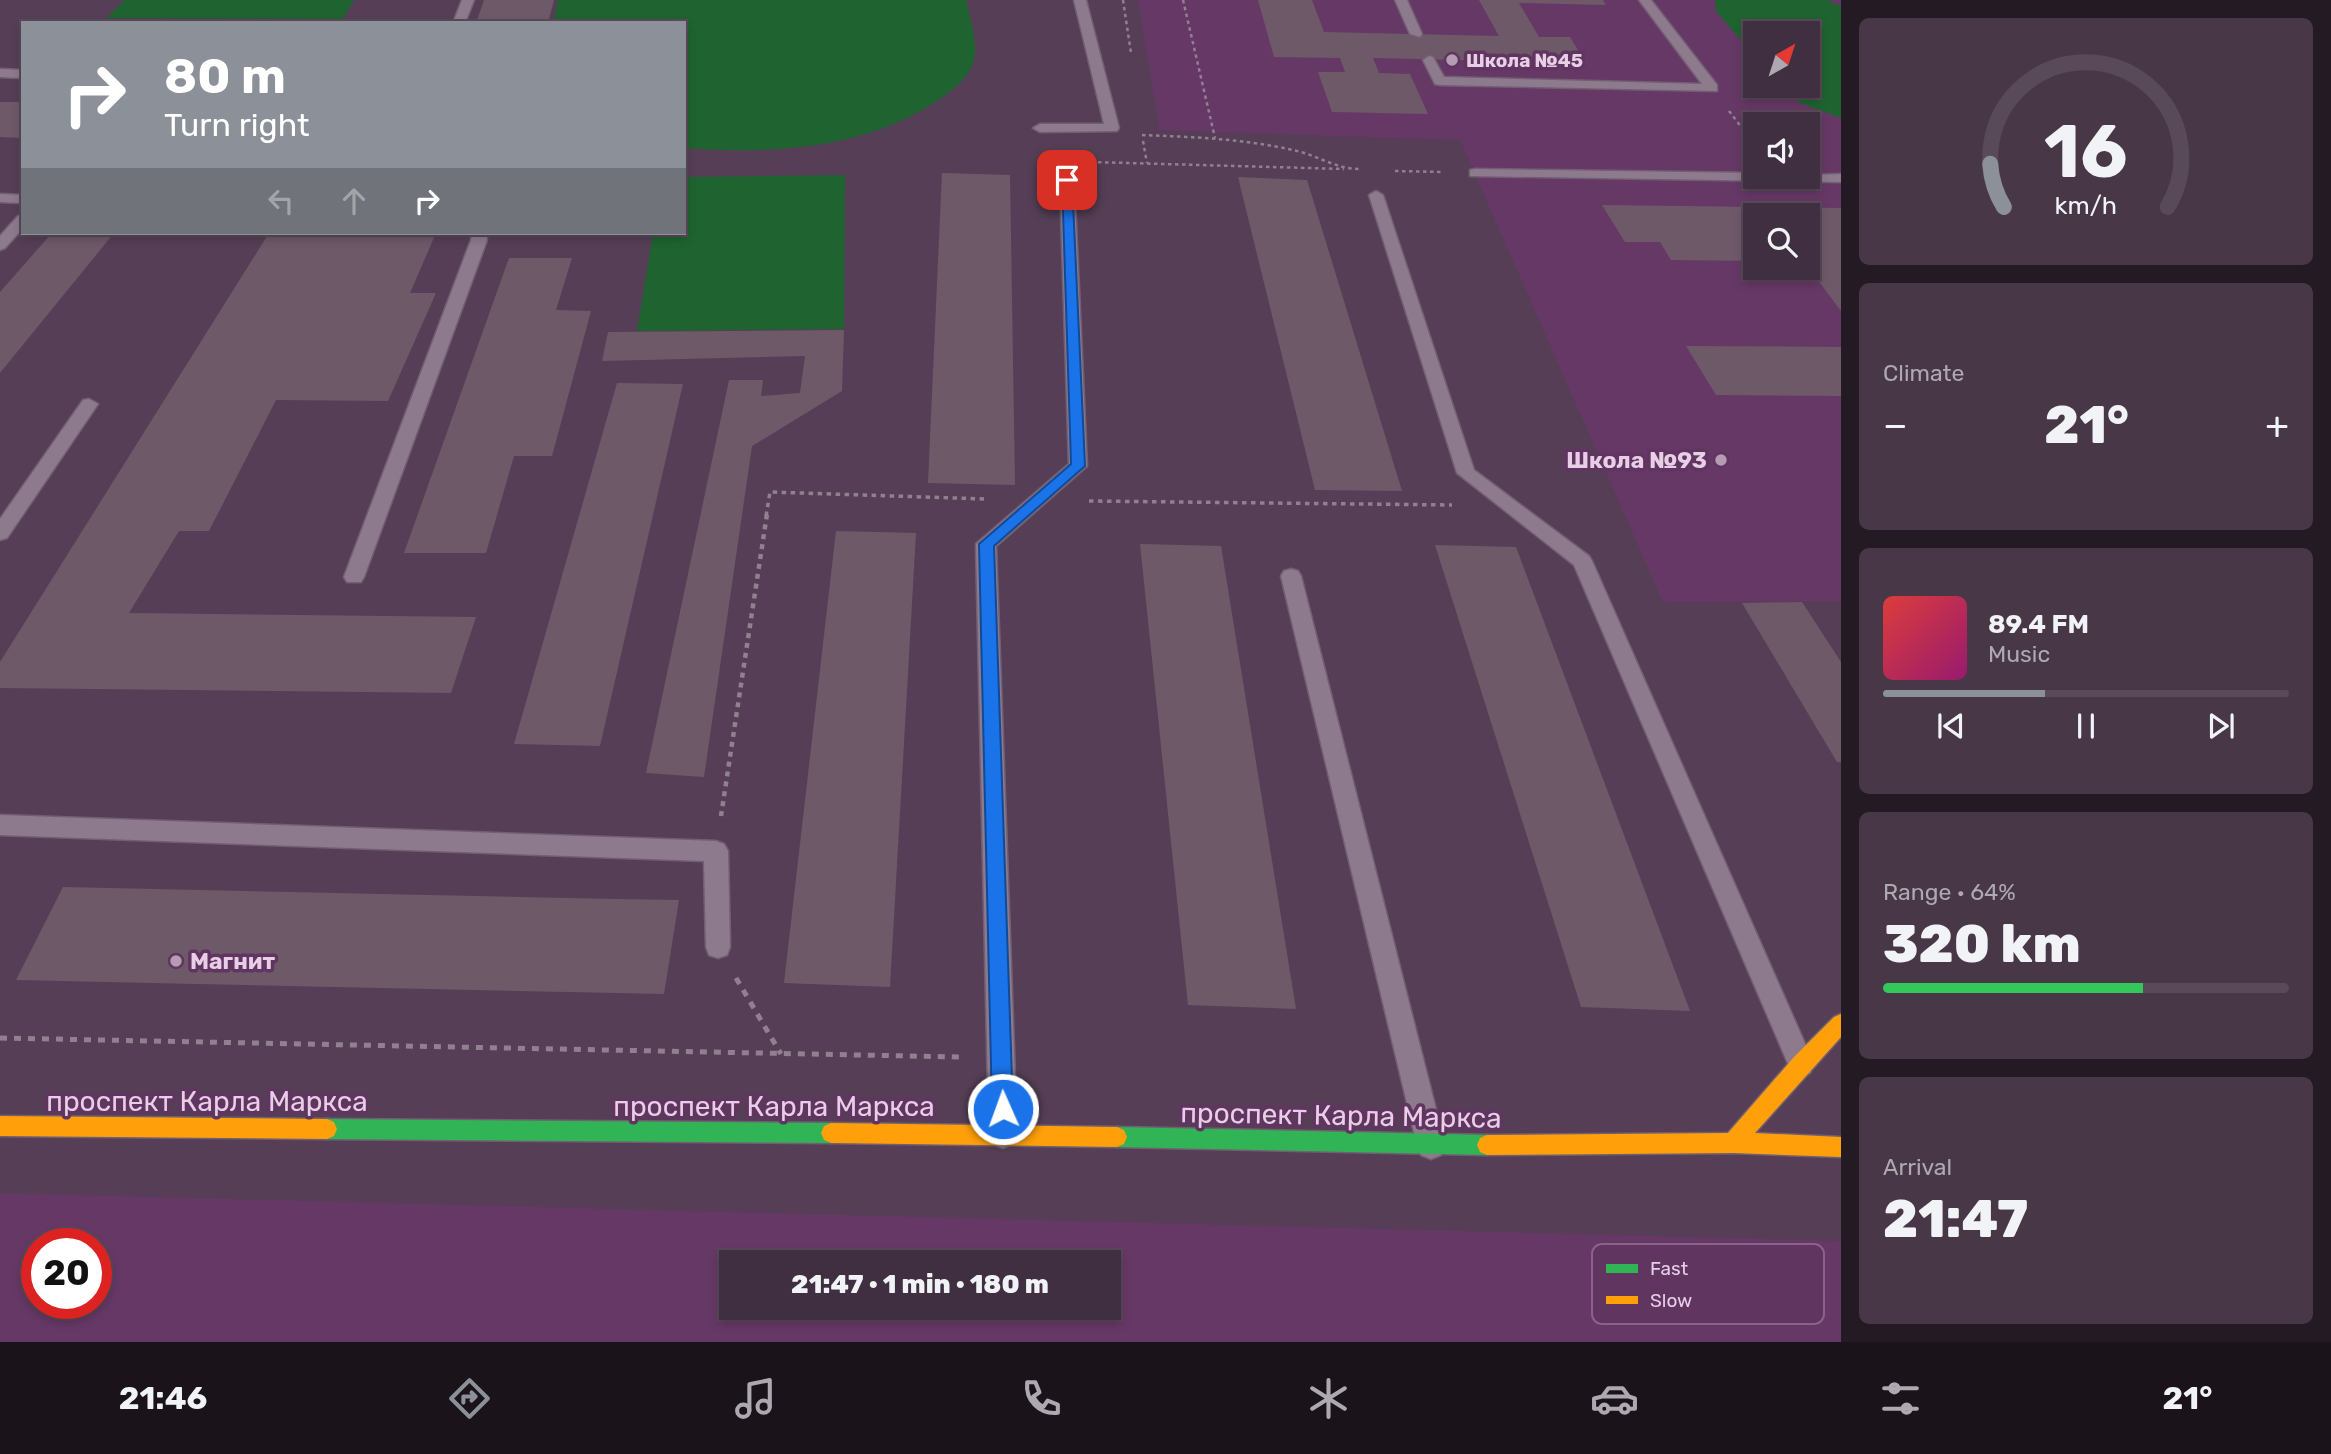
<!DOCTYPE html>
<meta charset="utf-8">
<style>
:root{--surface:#402f40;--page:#473747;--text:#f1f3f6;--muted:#aea9b1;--line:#594a59;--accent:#8c9099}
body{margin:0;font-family:Rubik,sans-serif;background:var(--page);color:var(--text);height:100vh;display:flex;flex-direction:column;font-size:26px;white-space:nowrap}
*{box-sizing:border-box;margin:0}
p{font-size:23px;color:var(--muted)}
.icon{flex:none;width:38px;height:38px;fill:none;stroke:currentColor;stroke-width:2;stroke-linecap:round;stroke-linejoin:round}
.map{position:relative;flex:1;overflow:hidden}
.drawer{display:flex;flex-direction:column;gap:18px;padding:18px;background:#231a23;width:490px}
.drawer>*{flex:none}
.banner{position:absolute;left:21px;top:21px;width:665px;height:214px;border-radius:0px;box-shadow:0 4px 10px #0003,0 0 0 2px var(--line);background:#8c9099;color:#fff;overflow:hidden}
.needle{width:46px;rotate:39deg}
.controls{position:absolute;left:1743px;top:21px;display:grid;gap:14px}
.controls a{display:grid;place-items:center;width:77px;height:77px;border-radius:0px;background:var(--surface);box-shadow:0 4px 10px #0003,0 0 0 2px var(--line);font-size:35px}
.speed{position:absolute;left:21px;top:1228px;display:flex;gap:14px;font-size:35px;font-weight:700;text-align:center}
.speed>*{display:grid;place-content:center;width:91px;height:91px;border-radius:50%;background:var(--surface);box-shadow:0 4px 10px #0003,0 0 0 2px var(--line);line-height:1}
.speed .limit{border:10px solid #d22;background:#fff;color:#111}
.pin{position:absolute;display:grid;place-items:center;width:60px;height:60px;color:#fff;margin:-30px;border-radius:14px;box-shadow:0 4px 10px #0006}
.me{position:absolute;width:77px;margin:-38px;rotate:358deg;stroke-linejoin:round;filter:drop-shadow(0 0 5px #0008)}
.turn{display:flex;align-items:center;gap:24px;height:147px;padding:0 28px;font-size:32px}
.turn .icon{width:91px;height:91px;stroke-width:2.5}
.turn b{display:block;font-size:49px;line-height:60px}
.lanes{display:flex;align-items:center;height:66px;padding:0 28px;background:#0003;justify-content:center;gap:35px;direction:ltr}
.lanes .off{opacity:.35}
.big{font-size:52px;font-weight:800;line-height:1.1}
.drawer .widget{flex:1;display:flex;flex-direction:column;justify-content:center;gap:10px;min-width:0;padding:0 24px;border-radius:10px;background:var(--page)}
.drawer .dial{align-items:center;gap:0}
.dial svg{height:182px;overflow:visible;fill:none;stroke:var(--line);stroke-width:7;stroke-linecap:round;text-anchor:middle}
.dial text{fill:var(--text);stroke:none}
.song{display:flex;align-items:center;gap:21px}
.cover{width:84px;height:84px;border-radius:10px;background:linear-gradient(135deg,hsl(0 70% 55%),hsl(320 70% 35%))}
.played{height:7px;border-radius:4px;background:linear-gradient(90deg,var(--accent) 40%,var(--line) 40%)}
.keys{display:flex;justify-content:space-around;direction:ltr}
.heat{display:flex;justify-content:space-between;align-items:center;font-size:38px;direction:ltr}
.charge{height:10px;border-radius:5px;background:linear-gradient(90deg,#34c759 64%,var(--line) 0)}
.trip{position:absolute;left:719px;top:1250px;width:402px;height:70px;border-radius:0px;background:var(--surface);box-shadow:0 4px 10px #0003,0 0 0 2px var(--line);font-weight:800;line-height:70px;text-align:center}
.menu{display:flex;height:112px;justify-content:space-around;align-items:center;background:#1a131a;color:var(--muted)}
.menu .icon{width:49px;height:49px}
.menu .on{color:var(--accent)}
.menu b{font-size:32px;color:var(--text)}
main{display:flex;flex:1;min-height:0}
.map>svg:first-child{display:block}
</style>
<main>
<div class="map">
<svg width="1841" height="1342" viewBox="0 0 1841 1342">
<rect width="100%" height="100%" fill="#563f56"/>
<g fill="#663866" fill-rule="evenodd">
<path d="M1138,0H1841V601L1663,602L1460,140L1160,130ZM1755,33H1808V86H1755ZM1755,124H1808V177H1755ZM1755,215H1808V268H1755Z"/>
<path d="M0,1193L1841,1241V1342H0ZM37,1244H96V1304H37ZM732,1262H1110V1307H732Z"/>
</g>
<g fill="#1f6330">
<path d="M125,0H354L343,19L106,18Z"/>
<path d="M558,0H966C970,19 981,49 971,68C963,83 947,95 932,104C860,150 768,154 684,148V23H553Z"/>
<path d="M1715,0H1827L1841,6V118L1800,103L1780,86H1808V33H1755V57L1716,11Z"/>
<path d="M845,175L844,329L637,331L653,233H684V177Z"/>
</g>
<g fill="#6e5969">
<path d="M484,0H554L548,23H476Z"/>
<path d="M1258,0H1312L1324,32L1499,36L1479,0H1603L1606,5L1519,3L1539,37H1570L1586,63L1373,58L1379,73L1410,74L1428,114L1332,112L1318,72H1345L1340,58L1274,57Z"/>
<path d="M0,102H23V138L0,137Z"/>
<path d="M942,173L1010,175L1015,485L928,483Z"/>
<path d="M1238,177L1307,180L1402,491L1315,490Z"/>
<path d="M1602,205L1841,208V311L1808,267V215H1755V261L1671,260L1660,242H1625Z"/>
<path d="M52,233H114L0,373V292Z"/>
<path d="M269,233H436L410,293H436L388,401L276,400L209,531H179L129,613L476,617L451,693L0,688V662Z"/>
<path d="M509,258H572L556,310L591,311L552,456H514L486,553H404Z"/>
<path d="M844,330L842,391L752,446L704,777L646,773L729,380H763L761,396L800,393L805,356L602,361L608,332Z"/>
<path d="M1686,346L1841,347V396L1716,395Z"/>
<path d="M617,383L683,384L600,746L514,744Z"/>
<path d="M836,531L916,533L890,987L784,983Z"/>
<path d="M1140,544L1221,546L1296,1009L1188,1005Z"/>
<path d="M1435,545L1516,547L1690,1011L1581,1007Z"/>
<path d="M1802,602L1841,662V762H1837L1742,603Z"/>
<path d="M63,887L616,899L679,900L664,994L16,980Z"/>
</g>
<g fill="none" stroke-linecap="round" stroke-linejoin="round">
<g stroke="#725e72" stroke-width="3">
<g id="lane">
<path d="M462,0H474L465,23H453Z"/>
<path d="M1074,0H1086L1119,128L1117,131L1040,132L1033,128L1040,124H1104Z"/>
<path d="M1395,0H1407L1422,34L1420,37L1410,34Z"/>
<path d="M1639,0H1651L1717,85V91L1440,85L1435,84L1423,60L1429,56L1433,57L1444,77L1702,84Z"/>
<path d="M0,69L23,70V78L0,77Z"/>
<path d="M1475,169L1755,173V177L1841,174V182L1470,176V170Z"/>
<path d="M1067,176L1074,180L1087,466L996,546L1017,1134L1013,1144L1003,1148L993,1144L989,1134L976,544L1069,464L1060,180Z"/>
<path d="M1376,191L1383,195L1474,470L1589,556L1592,561L1814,1064L1810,1073L1801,1077L1792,1073L1574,565L1457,473L1369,195Z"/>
<path d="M0,194L23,195V203L0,202Z"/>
<path d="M23,215V228L5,248L0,250V236L18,216Z"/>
<path d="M472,233H486L487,240L364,577L361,582H347L344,577L471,240Z"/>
<path d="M89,399L98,404L7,538L0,540V519L83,400Z"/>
<path d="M1291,569L1298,571L1301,576L1445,1145L1441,1155L1431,1159L1421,1155L1417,1145L1281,576L1284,571Z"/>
<path d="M0,815L716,841L724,844L728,851L730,947L727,955L718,958L709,955L706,947L704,861L0,835Z"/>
</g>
</g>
<g stroke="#725e72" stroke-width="3">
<g id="fast">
<path d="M327,1119L831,1123L838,1126L841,1133L838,1140L831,1143L327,1139L320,1136L317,1129L320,1122Z"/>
<path d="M1117,1127L1487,1135L1494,1138L1497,1145L1494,1152L1487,1155L1117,1147L1110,1144L1107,1137L1110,1130Z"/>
</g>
</g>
<g stroke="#725e72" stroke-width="3">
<g id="slow">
<path d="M1841,1014V1037L1755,1133L1841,1137V1157L1733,1153L1487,1155L1480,1152L1477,1145L1480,1138L1487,1135L1728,1133L1794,1057L1834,1017Z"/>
<path d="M0,1116L327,1119L334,1122L337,1129L334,1136L327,1139L0,1136Z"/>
<path d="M831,1123L1117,1127L1124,1130L1127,1137L1124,1144L1117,1147L831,1143L824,1140L821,1133L824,1126Z"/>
</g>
</g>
<g stroke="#908090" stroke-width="2.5" stroke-dasharray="3.5 3.5" stroke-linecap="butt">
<path d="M1123,0L1131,53"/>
<path d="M1183,0L1215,138"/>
<path d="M1729,111L1755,145"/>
<path d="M1142,135C1194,137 1247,139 1297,151C1318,156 1337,169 1359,169"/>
<path d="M1143,141L1147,163"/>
<path d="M1091,162L1344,169"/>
<path d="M1395,171L1443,172"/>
</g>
<g stroke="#908090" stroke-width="3.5" stroke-dasharray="4.5 4.5" stroke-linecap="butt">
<path d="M1089,501L1452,505"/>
<path d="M766,516L770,492L986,499"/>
</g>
<path stroke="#908090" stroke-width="4.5" stroke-dasharray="5 5" stroke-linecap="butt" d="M721,816L767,514"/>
<g stroke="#908090" stroke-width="5" stroke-dasharray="7 7" stroke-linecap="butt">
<path d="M736,978L781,1054"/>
<path d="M0,1038L961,1057"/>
</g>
<use href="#lane" fill="#8d7b8d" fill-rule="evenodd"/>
<use href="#fast" fill="#30b455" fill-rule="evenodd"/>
<use href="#slow" fill="#ff9f0a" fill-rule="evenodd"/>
</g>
<path fill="#1a73e8" stroke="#114b97" stroke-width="2" d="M1067,177L1072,180L1085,466L994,546L1013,1109L1010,1116L1003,1119L995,1116L992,1109L979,544L1071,464L1062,180Z"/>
<g fill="#b59cb4" stroke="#603560" stroke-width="2.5">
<circle cx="1452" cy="60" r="7"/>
<circle cx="1721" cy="460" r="7"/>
<circle cx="176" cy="961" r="7"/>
</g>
<g text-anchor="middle" stroke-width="7" stroke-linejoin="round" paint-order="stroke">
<g font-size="19" font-weight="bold" fill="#e8cee7" stroke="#603560" text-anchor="start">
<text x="1466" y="67">Школа №45</text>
</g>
<g font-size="23" font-weight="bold" fill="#e8cee7" stroke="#603560" text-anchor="end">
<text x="1707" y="468">Школа №93</text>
<text x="190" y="969" text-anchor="start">Магнит</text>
</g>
<g font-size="28" fill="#e8cee7" stroke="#603560">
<text x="207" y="1111">проспект Карла Маркса</text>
<text x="774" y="1116">проспект Карла Маркса</text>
<text transform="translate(1341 1115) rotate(1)" y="10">проспект Карла Маркса</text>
</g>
</g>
<rect x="1592" y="1244" width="232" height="80" rx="10" fill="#603560" stroke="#896388" stroke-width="2"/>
<rect x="1606" y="1264" width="32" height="9" fill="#30b455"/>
<rect x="1606" y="1296" width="32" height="8" fill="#ff9f0a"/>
<g font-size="19" fill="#e8cee7">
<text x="1650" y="1275">Fast</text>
<text x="1650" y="1307">Slow</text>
</g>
</svg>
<div class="controls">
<a><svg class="needle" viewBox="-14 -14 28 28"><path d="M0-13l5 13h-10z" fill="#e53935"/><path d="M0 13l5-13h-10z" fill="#aea9b1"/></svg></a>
<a><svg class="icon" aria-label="sound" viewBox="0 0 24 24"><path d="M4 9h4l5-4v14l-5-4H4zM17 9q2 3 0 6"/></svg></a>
<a><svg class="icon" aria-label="search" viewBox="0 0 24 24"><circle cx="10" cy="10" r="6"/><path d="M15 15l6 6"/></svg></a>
</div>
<div class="speed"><div class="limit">20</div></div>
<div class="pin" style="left:1067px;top:180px;background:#d93025"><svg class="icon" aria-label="arrive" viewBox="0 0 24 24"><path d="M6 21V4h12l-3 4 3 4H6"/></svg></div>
<svg class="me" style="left:1003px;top:1109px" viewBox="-20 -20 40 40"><circle r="17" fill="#1a73e8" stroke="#fff" stroke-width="3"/><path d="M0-11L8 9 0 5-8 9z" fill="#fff"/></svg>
<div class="trip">21:47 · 1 min · 180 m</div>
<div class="banner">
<div class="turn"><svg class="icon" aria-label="right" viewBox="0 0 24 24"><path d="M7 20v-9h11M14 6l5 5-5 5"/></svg><div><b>80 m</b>Turn right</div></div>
<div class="lanes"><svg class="icon off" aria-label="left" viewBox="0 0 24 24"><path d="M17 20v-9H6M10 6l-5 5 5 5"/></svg><svg class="icon off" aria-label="ahead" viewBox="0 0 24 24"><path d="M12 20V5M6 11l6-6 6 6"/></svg><svg class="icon" aria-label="right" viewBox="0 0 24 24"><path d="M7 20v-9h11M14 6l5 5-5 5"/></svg></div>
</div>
</div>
<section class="drawer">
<div class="widget dial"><svg viewBox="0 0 100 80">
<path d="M14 69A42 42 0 1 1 86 69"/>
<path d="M14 69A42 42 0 0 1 8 50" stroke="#8c9099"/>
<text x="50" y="56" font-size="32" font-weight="700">16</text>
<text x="50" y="72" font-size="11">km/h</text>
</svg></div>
<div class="widget"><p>Climate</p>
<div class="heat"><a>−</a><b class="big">21°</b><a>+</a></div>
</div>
<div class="widget">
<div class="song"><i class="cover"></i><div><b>89.4 FM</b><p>Music</p></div></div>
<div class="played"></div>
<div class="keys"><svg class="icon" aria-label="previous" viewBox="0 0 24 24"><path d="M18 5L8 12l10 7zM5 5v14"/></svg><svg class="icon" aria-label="pause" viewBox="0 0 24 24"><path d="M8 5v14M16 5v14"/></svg><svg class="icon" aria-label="next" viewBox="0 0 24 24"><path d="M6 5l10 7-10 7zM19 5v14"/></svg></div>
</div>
<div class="widget"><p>Range · 64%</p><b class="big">320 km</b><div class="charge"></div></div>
<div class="widget"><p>Arrival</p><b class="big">21:47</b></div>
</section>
</main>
<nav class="menu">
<b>21:46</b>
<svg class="icon on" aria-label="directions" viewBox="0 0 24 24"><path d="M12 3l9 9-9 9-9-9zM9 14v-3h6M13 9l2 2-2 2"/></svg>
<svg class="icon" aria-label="music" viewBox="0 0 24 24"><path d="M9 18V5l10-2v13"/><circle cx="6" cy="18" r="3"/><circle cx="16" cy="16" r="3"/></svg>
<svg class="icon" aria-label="phone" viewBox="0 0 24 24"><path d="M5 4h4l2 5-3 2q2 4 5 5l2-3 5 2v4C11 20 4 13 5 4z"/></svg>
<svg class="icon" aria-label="climate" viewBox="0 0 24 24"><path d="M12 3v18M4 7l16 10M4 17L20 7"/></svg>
<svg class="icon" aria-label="car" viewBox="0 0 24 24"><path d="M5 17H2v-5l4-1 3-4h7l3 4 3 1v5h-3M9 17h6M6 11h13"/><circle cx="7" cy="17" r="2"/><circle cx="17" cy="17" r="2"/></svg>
<svg class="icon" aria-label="filters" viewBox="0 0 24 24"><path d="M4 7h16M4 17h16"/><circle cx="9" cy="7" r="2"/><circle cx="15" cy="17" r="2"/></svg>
<b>21°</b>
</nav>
